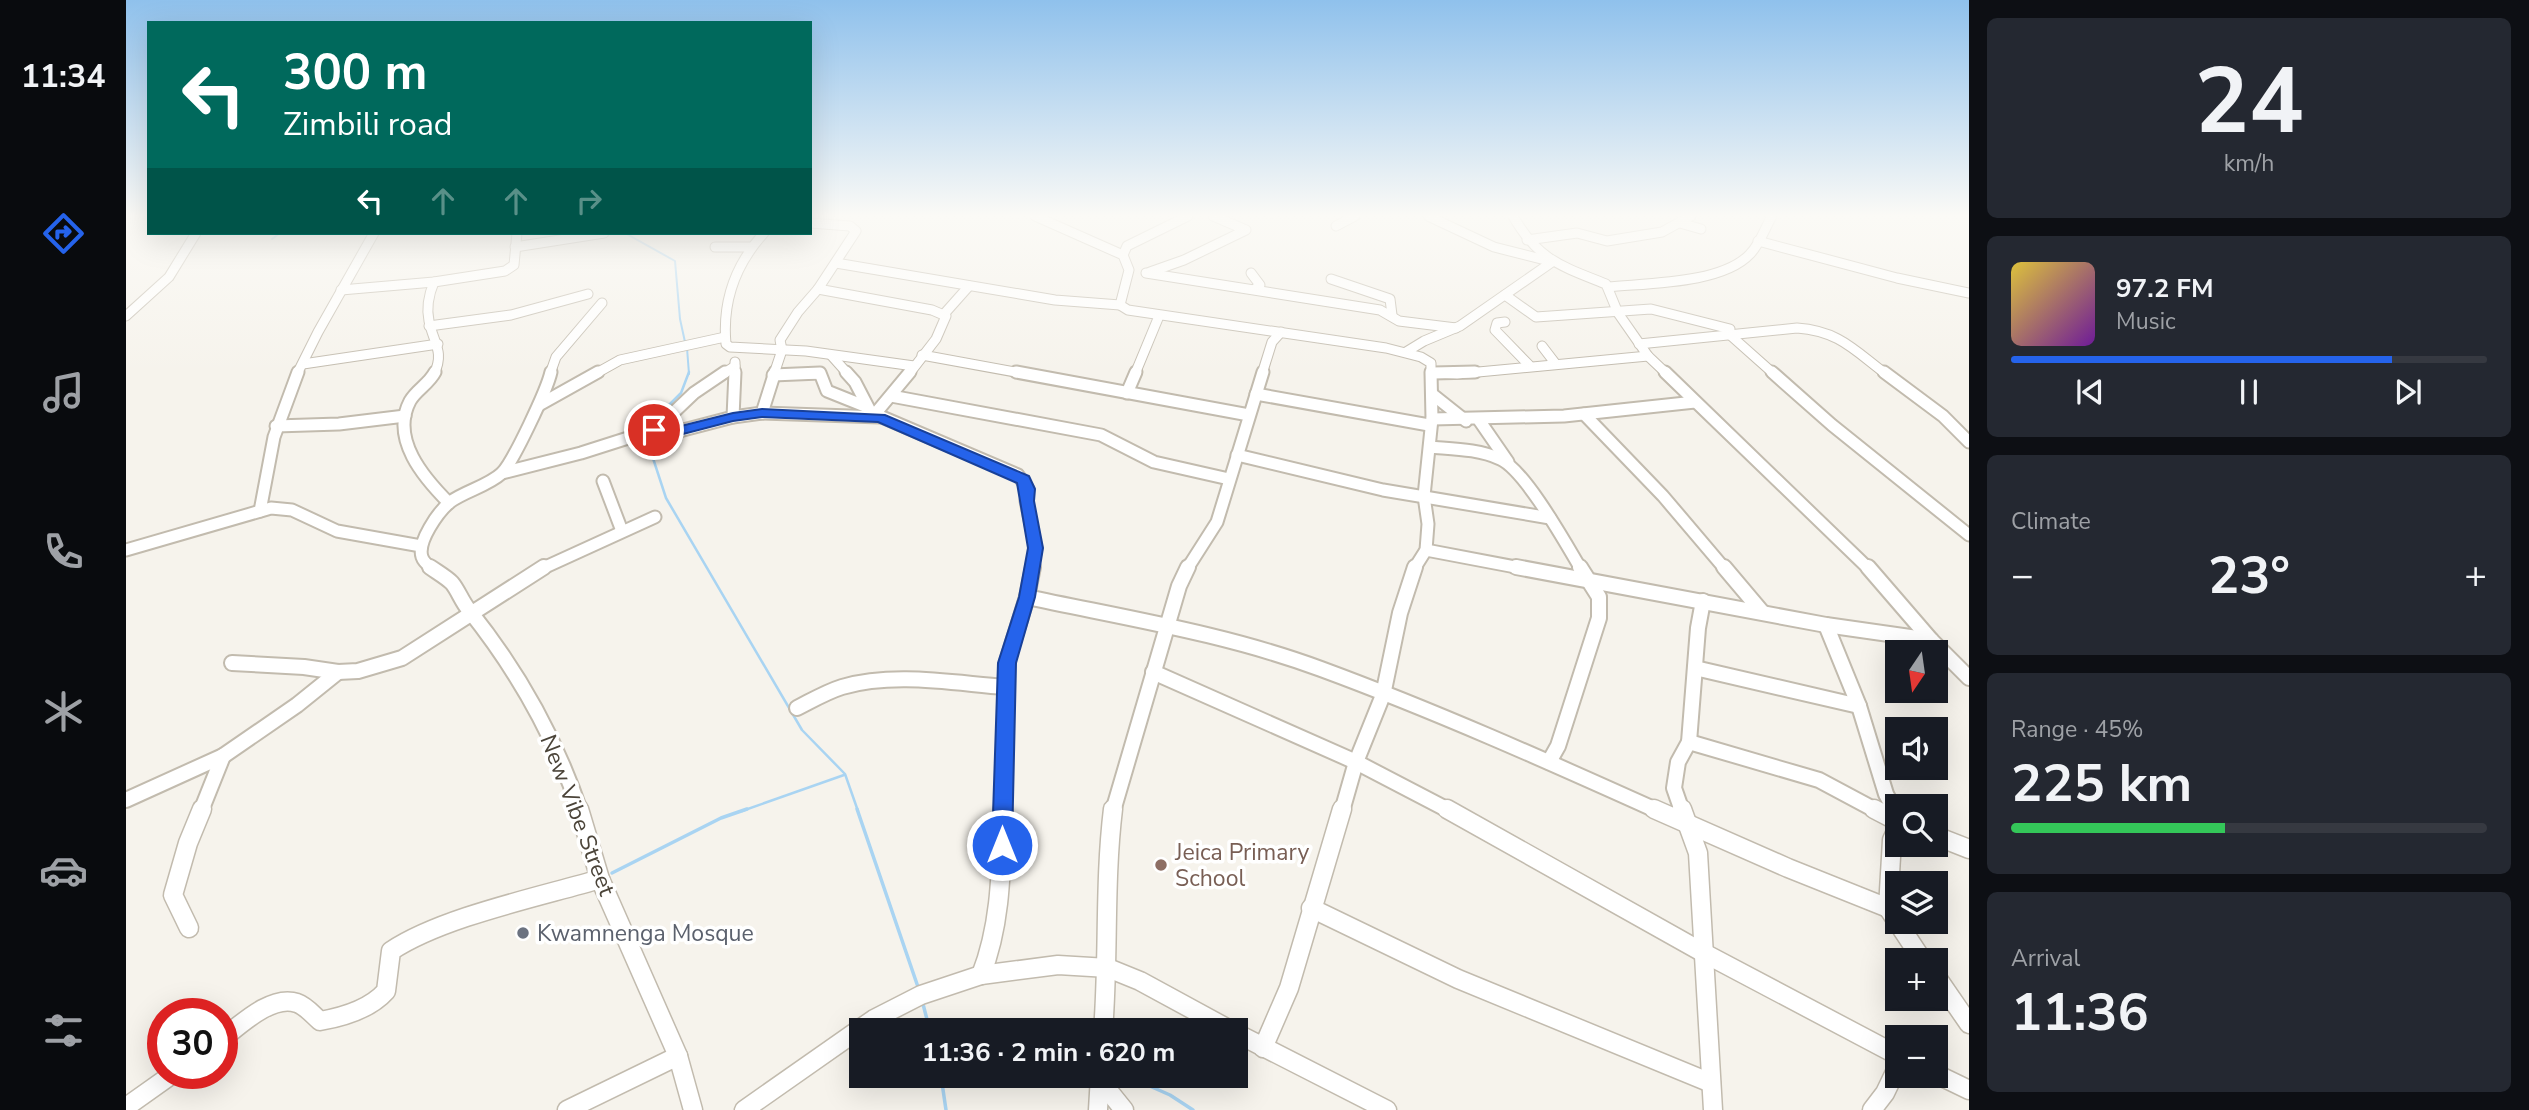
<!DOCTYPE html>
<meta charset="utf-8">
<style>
:root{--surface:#171b24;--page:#242831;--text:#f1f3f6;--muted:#9ea1a6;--line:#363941;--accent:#2563eb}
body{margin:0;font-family:"Nunito Sans",sans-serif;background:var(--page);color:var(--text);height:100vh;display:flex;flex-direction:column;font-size:26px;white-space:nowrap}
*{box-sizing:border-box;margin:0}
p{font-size:23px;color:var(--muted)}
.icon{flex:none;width:38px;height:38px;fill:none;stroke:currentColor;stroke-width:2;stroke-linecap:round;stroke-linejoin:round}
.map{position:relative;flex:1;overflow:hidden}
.details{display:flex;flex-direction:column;gap:18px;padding:18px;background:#0d0f14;width:560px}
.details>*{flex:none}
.guide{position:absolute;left:21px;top:21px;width:665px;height:214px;border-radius:0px;box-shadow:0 7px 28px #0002;background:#00695c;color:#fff;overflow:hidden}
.needle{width:46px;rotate:193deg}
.controls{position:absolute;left:1759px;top:640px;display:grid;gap:14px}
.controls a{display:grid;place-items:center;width:63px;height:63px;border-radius:0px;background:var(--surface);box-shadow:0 7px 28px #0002;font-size:35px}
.speed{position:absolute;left:21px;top:998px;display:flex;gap:14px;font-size:35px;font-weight:700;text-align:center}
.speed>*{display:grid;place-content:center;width:91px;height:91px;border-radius:50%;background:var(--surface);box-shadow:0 7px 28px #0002;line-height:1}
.speed .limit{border:10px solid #d22;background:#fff;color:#111}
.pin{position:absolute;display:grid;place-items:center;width:60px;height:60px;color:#fff;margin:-30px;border:4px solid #fff;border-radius:50%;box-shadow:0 2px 7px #0007}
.me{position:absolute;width:77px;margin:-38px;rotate:0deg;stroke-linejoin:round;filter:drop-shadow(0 0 5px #0008)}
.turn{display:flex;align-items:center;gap:24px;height:147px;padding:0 21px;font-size:32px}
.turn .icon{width:91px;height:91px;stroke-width:2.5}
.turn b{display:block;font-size:49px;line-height:60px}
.lanes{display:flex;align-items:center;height:66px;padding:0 21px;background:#0003;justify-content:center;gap:35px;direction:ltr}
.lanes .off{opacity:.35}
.big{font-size:52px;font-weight:700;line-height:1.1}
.details .widget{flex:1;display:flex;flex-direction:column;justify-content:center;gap:10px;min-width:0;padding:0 24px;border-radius:10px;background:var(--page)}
.details .dial{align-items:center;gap:0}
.dial b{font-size:91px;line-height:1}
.song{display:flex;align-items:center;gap:21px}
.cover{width:84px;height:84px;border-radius:10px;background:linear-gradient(135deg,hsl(50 70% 55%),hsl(280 70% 35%))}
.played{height:7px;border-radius:4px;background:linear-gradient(90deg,var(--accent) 80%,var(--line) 80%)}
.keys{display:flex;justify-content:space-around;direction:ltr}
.heat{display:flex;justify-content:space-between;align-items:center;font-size:38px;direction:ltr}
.charge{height:10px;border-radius:5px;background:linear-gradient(90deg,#34c759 45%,var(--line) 0)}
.trip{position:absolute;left:723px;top:1018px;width:399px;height:70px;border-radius:0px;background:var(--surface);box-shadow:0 7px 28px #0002;font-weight:700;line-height:70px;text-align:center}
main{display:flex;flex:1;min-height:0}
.tabs{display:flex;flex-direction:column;width:126px;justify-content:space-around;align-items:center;background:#090b0e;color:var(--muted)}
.tabs .icon{width:49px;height:49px}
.tabs .on{color:var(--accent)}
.tabs b{font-size:32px;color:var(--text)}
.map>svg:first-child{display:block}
</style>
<main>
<nav class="tabs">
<b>11:34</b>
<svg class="icon on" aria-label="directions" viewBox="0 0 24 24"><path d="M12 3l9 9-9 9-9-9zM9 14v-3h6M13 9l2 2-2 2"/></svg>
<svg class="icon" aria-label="music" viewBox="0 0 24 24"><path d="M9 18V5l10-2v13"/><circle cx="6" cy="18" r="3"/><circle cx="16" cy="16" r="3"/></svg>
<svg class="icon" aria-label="phone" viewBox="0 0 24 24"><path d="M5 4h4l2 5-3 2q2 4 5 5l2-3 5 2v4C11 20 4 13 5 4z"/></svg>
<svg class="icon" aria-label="climate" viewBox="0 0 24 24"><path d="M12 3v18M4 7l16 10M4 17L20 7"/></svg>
<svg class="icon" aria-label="car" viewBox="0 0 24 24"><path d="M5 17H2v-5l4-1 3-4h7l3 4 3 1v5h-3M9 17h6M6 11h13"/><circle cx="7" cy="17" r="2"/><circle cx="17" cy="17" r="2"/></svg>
<svg class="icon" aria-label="filters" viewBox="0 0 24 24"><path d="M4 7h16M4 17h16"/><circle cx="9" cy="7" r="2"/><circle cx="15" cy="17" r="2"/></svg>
</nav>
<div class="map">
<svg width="1843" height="1110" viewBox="0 0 1843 1110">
<rect width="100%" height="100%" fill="#f6f3ec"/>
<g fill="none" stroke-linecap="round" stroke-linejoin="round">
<g stroke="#a9d4f2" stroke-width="2">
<path d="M499,233L549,261L554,319L559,342"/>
<path d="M146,239L154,233"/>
<path d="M561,348L563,374"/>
</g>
<g stroke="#a9d4f2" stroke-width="2.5">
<path d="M522,426L555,393L563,372"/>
<path d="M517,439L523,446L540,498L676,730L719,774L732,811"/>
<path d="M616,811L718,775"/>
</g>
<g stroke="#a9d4f2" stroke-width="3.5">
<path d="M731,809L792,987"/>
<path d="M486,873L595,818L621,809"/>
<path d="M797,1004L804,1031"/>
<path d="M815,1076L820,1110"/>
<path d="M1001,1076L1044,1095L1067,1110"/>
</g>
<g stroke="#c2bbae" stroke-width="11">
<g id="minor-far3">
<path d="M909,216L997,255L1003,270L994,305L1002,310L1260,348L1295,357L1305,363V374"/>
<path d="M1302,216L1368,247L1423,261"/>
<path d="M1387,216C1412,260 1435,266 1480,284L1492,313L1522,356L1541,374"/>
<path d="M684,223L724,226L730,231L692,289L806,310L820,316L810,339L783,374"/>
<path d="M1554,223L1575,229"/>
<path d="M1210,226L1229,216"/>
<path d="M638,233C609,265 596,301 600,344L604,347L680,351L788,366"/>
<path d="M1401,240L1451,233L1481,241L1536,232L1565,216"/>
<path d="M1632,241L1771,278L1843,293"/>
<path d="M389,247L478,233"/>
<path d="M589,247H623"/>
<path d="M997,255L1001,246L1062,216"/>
<path d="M710,263L929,300L994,305"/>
<path d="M1024,272L1058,260L1120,230L1087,216"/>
<path d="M1020,273L1254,310L1273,321L1330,328"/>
<path d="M1125,273L1134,285L1130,288"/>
<path d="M1205,279L1264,299L1266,315"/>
<path d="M308,282C303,294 300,307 303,321C307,342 319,352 308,374"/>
<path d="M1482,287C1521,283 1596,284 1624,254C1634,244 1639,228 1646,216"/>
<path d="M215,290L308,282L379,271L388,265L391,233"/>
<path d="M1379,295L1410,317L1525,309L1604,329"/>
<path d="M819,313L843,286"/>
<path d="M0,316L43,277L70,233"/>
<path d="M1379,322L1371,323L1369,330L1403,365"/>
<path d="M303,326L385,315L462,294"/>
<path d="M1603,334L1648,374"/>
<path d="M1513,344L1671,328C1713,331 1728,350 1760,374"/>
<path d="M1416,346L1429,363"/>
<path d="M1280,352L1298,341L1334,326L1426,262"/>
<path d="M705,355L722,374"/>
<path d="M796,355L900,374"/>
<path d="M177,364L312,344"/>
<path d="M1307,373L1331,374L1522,356"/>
<path d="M171,374L192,332L248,233"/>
<path d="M424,374L430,357L476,303"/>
<path d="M469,374L494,360L599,337"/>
<path d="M597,374L609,366"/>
<path d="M609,374V362"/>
<path d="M648,374L656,350L654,340L672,312L692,289"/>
<path d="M670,374H694"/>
<path d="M1009,374L1033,316"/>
<path d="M1136,374L1146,342L1155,332"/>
</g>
</g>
<g stroke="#c2bbae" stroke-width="15">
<g id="minor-far2">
<path d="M309,372C303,384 290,390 284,401C264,439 298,478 323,503"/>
<path d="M720,372L729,382L743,409"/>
<path d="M784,372L749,414L892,475L902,489L900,501L910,548L906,569"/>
<path d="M890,372L1123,415"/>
<path d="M1539,372L1743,569"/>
<path d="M1646,372L1706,425L1843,535"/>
<path d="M1758,372L1817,416L1843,442"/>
<path d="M1307,373L1349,372"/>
<path d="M647,375L694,373L701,391L741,407"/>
<path d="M1001,393L1010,372"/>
<path d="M1130,394L1303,425"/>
<path d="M1306,394L1340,421"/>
<path d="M765,396L975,435L1028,462L1103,479"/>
<path d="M413,405L472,372"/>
<path d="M636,413L649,372"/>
<path d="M1458,414L1537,496L1599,569"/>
<path d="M607,417L609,372"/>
<path d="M1306,419L1438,416L1569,402"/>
<path d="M1353,420L1382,462"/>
<path d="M150,426L213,424L279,416"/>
<path d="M528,431L568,393L599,372"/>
<path d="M1304,447C1327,449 1353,449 1374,459C1399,470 1440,544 1455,569"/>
<path d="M1111,455L1257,490L1424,518"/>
<path d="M376,473L455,453L524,431L538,435L607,417L636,413L754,417"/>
<path d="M477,481L496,531"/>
<path d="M134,511L148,437L172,372"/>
<path d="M0,550L145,508L166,510L211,531L295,546"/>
<path d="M1300,550L1400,569"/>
<path d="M307,569C302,565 298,563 296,557C291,542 312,512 324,502C339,491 362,486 376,473C387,462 421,390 425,372"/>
<path d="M415,569L529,517"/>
<path d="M1061,569L1091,522L1137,372"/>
<path d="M1288,569L1300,550L1302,524L1298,496L1306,419L1305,372"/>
</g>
</g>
<g stroke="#c2bbae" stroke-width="18">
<g id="minor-far1">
<path d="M304,567C311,572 320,577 326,583C332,590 336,602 343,610C391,670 429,737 454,811"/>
<path d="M1390,567L1700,625L1805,640"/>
<path d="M1598,567L1636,612"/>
<path d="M1742,567L1805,640L1843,678"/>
<path d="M901,597C999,618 1101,634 1195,669C1309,711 1421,761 1532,811"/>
<path d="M1700,625L1733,706L1760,794L1769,811"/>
<path d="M106,663L178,667L212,672L232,671L276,658L418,567"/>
<path d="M1569,668L1733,706"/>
<path d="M1027,672L1230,762L1324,811"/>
<path d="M671,708C685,701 700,692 716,687C768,672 826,683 879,687"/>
<path d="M1563,742L1693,780L1751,811"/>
<path d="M1423,762L1432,746L1473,618V597L1454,567"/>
<path d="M0,800L97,756L171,705L212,672"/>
<path d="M75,811L97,756"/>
<path d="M876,811L881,662L901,597L907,567"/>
<path d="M987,811L1053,586L1062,567"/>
<path d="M1216,811L1230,762L1257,695L1274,613L1289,567"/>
<path d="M1556,811L1548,788L1552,762L1563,742L1572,628L1577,601"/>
</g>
</g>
<g stroke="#c2bbae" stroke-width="21">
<g id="minor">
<path d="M453,809L474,879L552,1056L567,1110"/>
<path d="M1321,809L1576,952L1771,1055"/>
<path d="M1528,809L1662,868L1762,908"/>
<path d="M1556,809L1572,853L1587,1110"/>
<path d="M1748,809L1771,821"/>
<path d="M1768,809L1771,814"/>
<path d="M1771,829L1766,840L1762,908L1797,961"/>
<path d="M1810,836L1843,849"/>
<path d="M1185,908L1332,979L1585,1083"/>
<path d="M63,928L47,895L62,843L76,809"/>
<path d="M855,975C876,922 875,865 877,809"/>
<path d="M1810,976L1843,1024"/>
<path d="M977,1031C983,957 978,883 987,809"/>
<path d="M1110,1033L1261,1110"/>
<path d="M96,1039C114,1025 146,994 171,1003C180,1006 187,1015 194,1021C217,1017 244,1009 260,991L265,951C316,917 413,897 474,879"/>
<path d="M1137,1048L1163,988L1216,809"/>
<path d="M1810,1074L1843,1090"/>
<path d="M973,1079L998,1110"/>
<path d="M0,1107L48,1073"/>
<path d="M441,1110L552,1056"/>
<path d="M618,1110L748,1019L795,995L855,975L932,965L982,968L1014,981L1106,1031"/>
<path d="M972,1110L974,1076"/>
<path d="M1746,1110L1759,1093L1771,1068"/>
</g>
</g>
<use href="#minor-far3" stroke="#fff" stroke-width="9"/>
<use href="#minor-far2" stroke="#fff" stroke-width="11"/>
<use href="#minor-far1" stroke="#fff" stroke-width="14"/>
<use href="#minor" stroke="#fff" stroke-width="18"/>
</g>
<linearGradient id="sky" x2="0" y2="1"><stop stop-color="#8fc1ec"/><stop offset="0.58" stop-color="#fbfaf6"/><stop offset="1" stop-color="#fbfaf6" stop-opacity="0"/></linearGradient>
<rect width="1843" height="372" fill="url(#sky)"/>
<path fill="#2563eb" stroke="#184099" stroke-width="2" d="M636,409L759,415L903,476L909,489L908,501L917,548L909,597L890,663L886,845L883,851L876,854L869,851L866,845L872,663L893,597L902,548L891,483L752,422L636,417L607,421L538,439L521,430L528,426L539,430L607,413Z"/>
<circle fill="#8d6e63" stroke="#fff" stroke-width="2.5" cx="1035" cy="865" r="7"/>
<circle fill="#6b7280" stroke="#fff" stroke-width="2.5" cx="397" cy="933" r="7"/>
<g text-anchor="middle" stroke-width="7" stroke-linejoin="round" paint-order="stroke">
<g font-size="23" fill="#4b4439" stroke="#fff">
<text transform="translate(452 815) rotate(69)" y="8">New Vibe Street</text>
</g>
<g font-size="23" fill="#785e54" stroke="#fff" text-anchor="start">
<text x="1049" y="860">Jeica Primary<tspan x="1049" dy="26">School</tspan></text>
</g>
<g font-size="23" fill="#5b616d" stroke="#fff" text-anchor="start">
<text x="411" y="941">Kwamnenga Mosque</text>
</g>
</g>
</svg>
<div class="controls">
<a><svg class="needle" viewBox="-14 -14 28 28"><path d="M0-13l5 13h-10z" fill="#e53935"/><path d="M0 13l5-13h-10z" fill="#9ea1a6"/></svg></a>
<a><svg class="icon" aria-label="sound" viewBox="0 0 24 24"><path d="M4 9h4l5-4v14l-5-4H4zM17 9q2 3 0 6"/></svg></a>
<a><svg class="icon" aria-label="search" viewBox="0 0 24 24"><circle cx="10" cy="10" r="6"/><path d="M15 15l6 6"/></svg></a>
<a><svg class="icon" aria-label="layers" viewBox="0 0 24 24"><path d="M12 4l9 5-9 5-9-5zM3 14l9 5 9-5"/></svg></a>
<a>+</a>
<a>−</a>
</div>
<div class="speed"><div class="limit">30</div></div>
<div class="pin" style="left:528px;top:430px;background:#d93025"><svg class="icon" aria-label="arrive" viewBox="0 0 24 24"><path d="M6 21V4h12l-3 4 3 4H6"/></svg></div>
<svg class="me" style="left:876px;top:845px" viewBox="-20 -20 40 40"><circle r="17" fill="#2563eb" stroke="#fff" stroke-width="3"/><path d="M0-11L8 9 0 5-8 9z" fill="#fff"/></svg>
<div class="trip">11:36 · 2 min · 620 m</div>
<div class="guide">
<div class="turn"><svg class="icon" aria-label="left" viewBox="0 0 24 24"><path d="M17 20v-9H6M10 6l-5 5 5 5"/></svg><div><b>300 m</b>Zimbili road</div></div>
<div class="lanes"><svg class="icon" aria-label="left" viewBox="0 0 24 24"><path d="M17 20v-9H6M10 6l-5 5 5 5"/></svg><svg class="icon off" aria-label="ahead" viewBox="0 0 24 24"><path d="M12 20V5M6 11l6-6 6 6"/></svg><svg class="icon off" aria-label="ahead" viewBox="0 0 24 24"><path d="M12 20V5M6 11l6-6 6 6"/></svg><svg class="icon off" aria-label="right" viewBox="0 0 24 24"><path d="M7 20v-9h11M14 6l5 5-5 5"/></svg></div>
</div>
</div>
<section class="details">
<div class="widget dial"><b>24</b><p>km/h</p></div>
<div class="widget">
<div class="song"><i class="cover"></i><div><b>97.2 FM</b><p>Music</p></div></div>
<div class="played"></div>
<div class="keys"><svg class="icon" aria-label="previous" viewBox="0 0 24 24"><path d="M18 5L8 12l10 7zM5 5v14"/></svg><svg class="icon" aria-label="pause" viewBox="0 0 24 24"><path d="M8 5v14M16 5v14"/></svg><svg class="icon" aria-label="next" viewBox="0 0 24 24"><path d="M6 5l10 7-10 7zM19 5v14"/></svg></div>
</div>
<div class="widget"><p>Climate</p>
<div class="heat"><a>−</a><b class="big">23°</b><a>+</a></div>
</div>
<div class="widget"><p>Range · 45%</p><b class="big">225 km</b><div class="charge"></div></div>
<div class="widget"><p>Arrival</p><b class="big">11:36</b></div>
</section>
</main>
